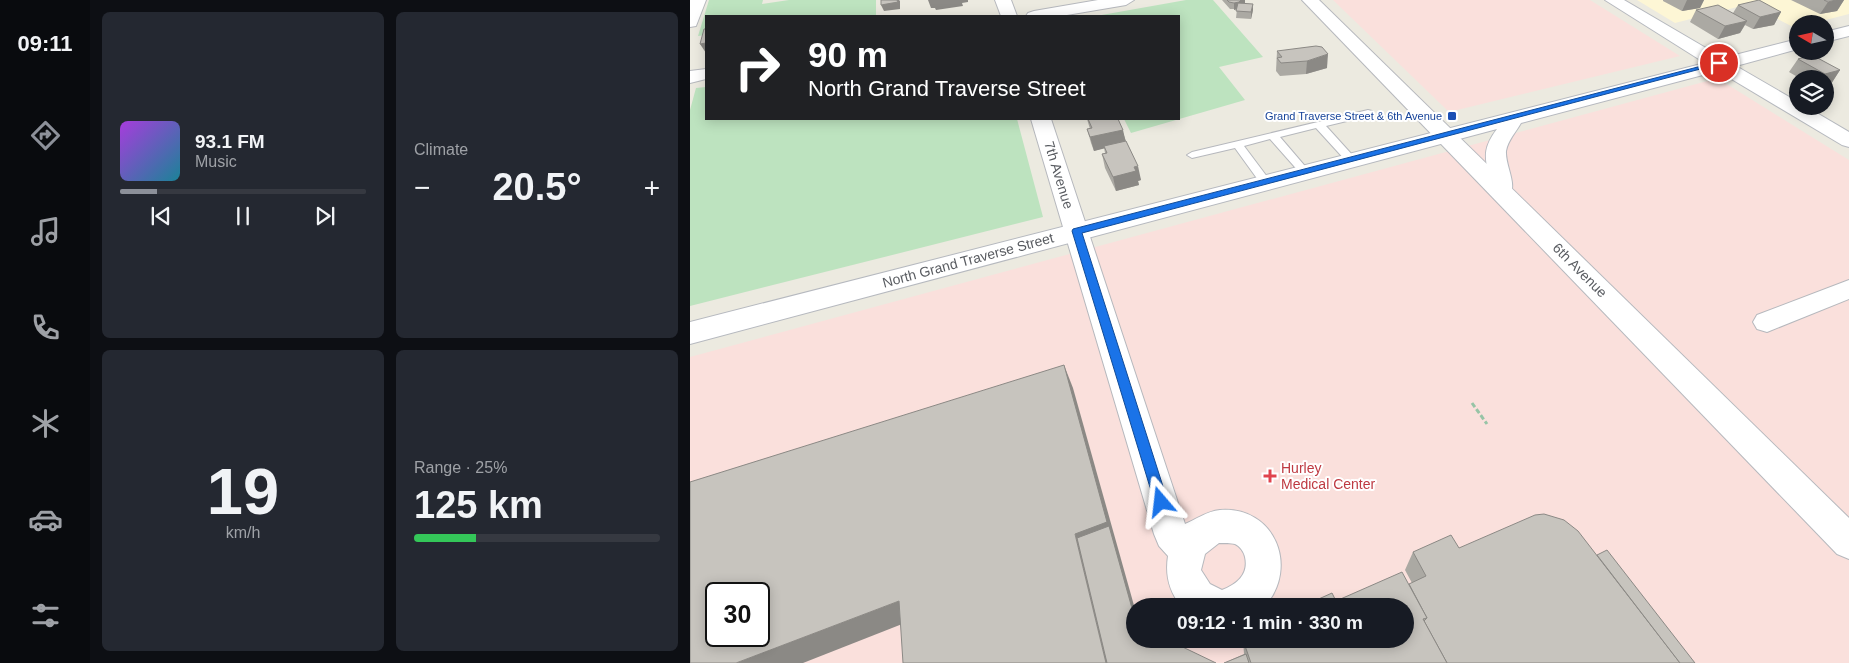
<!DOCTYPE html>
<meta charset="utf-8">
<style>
:root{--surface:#171b24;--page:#242831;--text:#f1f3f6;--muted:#9ea1a6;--line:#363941;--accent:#8c9099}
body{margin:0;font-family:Helvetica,sans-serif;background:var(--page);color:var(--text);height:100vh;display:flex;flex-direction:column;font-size:19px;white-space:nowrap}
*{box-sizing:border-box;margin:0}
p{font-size:16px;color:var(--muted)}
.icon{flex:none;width:28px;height:28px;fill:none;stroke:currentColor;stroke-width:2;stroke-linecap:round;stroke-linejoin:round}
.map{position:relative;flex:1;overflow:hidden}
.sheet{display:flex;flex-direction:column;gap:12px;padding:12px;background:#0d0f14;width:600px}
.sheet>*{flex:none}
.guide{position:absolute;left:15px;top:15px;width:475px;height:105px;border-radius:0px;box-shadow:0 2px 12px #0003;background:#202124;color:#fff;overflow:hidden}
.needle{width:32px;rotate:279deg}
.tools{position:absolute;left:1099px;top:15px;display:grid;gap:10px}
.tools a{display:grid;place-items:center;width:45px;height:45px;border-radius:50%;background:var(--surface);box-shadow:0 2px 12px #0003;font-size:25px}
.speed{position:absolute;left:15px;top:582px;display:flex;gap:10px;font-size:25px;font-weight:700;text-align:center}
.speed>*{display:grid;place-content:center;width:65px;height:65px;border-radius:50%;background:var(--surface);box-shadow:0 2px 12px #0003;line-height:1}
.speed .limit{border:2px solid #111;border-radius:8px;background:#fff;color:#111}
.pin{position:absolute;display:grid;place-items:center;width:42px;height:42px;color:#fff;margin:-21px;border:2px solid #fff;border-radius:50%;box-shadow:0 1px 5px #0007}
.me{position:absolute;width:55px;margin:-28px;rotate:343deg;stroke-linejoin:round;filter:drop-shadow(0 0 4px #0008)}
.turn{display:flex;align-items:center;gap:18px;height:105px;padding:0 20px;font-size:22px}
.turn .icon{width:65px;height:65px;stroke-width:2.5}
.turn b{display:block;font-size:35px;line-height:42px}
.big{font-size:38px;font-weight:800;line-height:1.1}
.sheet .widget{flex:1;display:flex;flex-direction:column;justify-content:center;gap:8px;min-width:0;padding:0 18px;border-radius:8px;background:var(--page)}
.sheet .dial{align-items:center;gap:0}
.dial b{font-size:65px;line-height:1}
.song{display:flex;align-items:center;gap:15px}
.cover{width:60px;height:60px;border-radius:8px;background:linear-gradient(135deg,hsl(280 70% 55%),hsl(190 70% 35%))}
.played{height:5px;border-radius:2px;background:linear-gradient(90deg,var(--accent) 15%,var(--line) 15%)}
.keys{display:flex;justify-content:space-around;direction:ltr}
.heat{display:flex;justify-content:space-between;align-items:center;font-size:28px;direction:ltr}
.charge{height:8px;border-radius:4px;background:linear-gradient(90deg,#34c759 25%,var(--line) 0)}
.sheet .tiles{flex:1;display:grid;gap:12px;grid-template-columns:repeat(2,1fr)}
.trip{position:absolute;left:436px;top:598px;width:288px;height:50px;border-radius:25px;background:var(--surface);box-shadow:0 2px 12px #0003;font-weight:800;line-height:50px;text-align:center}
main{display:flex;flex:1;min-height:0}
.menu{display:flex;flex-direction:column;width:90px;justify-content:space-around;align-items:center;background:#090b0e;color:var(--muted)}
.menu .icon{width:35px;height:35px}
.menu .selected{color:var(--accent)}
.menu b{font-size:22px;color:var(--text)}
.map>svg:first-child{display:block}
</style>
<main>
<nav class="menu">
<b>09:11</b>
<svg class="icon selected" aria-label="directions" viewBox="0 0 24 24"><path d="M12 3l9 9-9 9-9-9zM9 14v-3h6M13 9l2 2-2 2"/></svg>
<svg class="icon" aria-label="music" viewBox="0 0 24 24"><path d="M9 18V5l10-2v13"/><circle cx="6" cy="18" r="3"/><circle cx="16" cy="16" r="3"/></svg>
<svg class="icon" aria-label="phone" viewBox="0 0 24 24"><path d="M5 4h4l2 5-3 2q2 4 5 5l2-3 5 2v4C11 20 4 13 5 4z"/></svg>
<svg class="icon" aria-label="climate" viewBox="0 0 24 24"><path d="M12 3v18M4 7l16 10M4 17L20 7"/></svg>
<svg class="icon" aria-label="car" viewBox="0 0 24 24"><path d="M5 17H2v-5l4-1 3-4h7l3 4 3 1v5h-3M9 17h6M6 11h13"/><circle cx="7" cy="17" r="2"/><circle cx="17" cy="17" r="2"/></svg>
<svg class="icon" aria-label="filters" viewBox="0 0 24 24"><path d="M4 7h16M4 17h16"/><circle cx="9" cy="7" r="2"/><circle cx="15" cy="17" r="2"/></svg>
</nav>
<section class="sheet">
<div class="tiles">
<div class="widget">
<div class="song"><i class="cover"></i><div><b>93.1 FM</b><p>Music</p></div></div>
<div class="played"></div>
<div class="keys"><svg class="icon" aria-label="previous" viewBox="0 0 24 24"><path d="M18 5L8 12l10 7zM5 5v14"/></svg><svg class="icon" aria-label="pause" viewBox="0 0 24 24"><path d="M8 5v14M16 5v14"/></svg><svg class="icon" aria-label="next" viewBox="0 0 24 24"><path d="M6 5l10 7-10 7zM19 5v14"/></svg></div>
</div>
<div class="widget"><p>Climate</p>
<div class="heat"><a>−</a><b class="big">20.5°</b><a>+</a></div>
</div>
<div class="widget dial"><b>19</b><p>km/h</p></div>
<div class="widget"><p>Range · 25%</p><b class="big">125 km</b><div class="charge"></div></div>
</div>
</section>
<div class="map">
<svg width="1159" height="663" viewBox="0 0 1159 663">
<rect width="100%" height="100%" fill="#eceae0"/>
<path fill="#fdf6d5" d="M947,0H1159V14L1120,24H1108L1107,27L1105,28L1059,4L985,23Z"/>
<g fill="#fae0dc" fill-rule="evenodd">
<path d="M643,0H900L990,56L759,112Z"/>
<path d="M1021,80L1035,83L1159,160V663H0V357ZM26,594H69V636H26ZM445,606H715V639H445Z"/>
</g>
<g fill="#bde3bf">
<path d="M19,0H73L72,4L99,0H186V16H16V35L8,36Z"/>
<path d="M496,0H523L573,57L529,67L555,100L441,133L434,119H489V16H406Z"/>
<path d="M16,87V119H327L353,217L0,306V110L6,88Z"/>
</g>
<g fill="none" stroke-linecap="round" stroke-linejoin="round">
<g stroke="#b6b8bd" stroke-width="2">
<path id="lane" d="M678,110L682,111V115L636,126L665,158V162H657L626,128L590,137L620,172L615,175L611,174L580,139L554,146L581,182L575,185L571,184L545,148L502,158L497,155L502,152Z"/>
</g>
<g stroke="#b6b8bd" stroke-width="2">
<g id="street">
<path d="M0,0H16L6,26L0,27Z"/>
<path d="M305,0H321L327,16H311Z"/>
<path d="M408,0H444L436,5L371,16H336L338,13L344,11Z"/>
<path d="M612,0H629L1159,518V559L1147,554Z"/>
<path d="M16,69V79L0,83V71Z"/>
<path d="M341,119H361L495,524C505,520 517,511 530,510C585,506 609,567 575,606H491C479,591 475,575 478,556L469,546L464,534ZM529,543C534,543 541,543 545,544C550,546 554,552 555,557C559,574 547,584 532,590L520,584L511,570L515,554Z"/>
<path d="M1159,280V299L1077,332L1067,329L1063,322L1067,315Z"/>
</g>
</g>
<g stroke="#b6b9bf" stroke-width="2">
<g id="secondary">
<path d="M915,0H934L1033,58L1108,39V49L1046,66L1108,102V106H1115L1159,132V147L1152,145L1028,71L831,123C826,132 818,140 816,151C815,166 828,184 819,197L811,199L803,197L800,192C800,164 787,155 807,129L0,344V322L1015,63Z"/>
<path d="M1159,26V36L1135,42V32Z"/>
</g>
</g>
<path stroke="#97c4a6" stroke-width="3" stroke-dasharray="5 2.5" stroke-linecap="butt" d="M782,403L797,424"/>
<use href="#lane" fill="#fff" fill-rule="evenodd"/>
<use href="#street" fill="#fff" fill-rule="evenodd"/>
<use href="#secondary" fill="#fff" fill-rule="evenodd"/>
</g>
<g fill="#aba9a3">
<path d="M532,0H555V3H553L563,10L561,19L546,18L547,9H540Z"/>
<path d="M973,0H1014L1010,8L992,11L973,1Z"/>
<path d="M1101,0H1154L1147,11L1130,14Z"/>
<path d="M1048,5L1091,12L1084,25L1063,29L1055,25L1050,33L1028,39L1000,22L1006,10L1043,13Z"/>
<path d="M587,51L637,68L616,74L590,76L586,71Z"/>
<path d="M1108,59L1150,70L1141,84L1135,85V79H1111L1099,72Z"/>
<path d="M397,119H428L436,141L451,180L448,181L449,185L426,191L415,168L412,154L415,153L414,148L404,151L401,143L397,129H400Z"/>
<path d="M769,548L907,555L1005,663H534L554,654L553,640L715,606H622V602L646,601L719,584L722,583L715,570L723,552Z"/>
</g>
<g fill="#8b8985">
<path d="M207,0H209L210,1V9L194,11L191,5Z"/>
<path d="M238,0H278V2L272,3L273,6L246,10L245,8H241Z"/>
<path d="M551,0H555V3H552L549,9L544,10V3Z"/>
<path d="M997,0H1014L1010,8L992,11Z"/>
<path d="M1146,0H1154L1147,11L1130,14L1138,2Z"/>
<path d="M563,4V10L561,19V12Z"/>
<path d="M1091,12L1084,25L1063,29L1070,17Z"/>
<path d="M1057,21L1050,33L1028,39L1035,26Z"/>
<path d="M16,43V53L10,44Z"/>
<path d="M638,54L637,68L616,74L617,61Z"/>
<path d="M1150,70L1141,84L1135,85V79H1132L1135,74Z"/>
<path d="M433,130L436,143L404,151L400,137Z"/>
<path d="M448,166L451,180L448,181L449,185L426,191L423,177Z"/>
<path d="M374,365L383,388L445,609V619L423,663H416L385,534Z"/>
<path d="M209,601L230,617L113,663H46Z"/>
</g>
<g fill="#c7c4be" stroke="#8b8985" fill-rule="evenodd">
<path d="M191,0H207L208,2L191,5Z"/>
<path d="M537,0H551L549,2L544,3L539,2Z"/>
<path d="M1069,0L1091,12L1070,17L1048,5Z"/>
<path d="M1134,0H1146L1138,2Z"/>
<path d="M548,3L563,4L561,12L546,11Z"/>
<path d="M1028,5L1057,21L1035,26L1006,10Z"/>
<path d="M14,29H16V43L10,44Z"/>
<path d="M626,46L632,47L638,54L617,61L591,63L587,58L592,57L587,51Z"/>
<path d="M1122,55L1150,70L1135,74L1108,59Z"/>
<path d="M398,119H428L433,130L400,137L397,129L402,128Z"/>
<path d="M436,141L448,166L444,167L446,171L423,177L412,154L417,153L414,146Z"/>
<path d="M374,365L417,522L385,534L416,663H213L209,601L46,663H0V482ZM26,594H69V636H26Z"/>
<path d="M854,514L874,520L888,531L990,663H757L734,621L737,618L719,584L736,576L723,552L761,535L769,548L845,515Z"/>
<path d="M419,526L445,619V639H476L526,663H417L387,538Z"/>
<path d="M917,550L1005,663H990L907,555Z"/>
<path d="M712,572L737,618L733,619L757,663H561L553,640L556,639H715V606H624L622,602L642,593L646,601Z"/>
<path d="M556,654L559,663H534Z"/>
</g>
<path fill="#1a73e8" stroke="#114b97" d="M1027,62L1033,63L392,233L478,502L476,507L471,509L466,507L382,231L383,229Z"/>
<rect fill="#1a4fb4" stroke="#fff" stroke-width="2" x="757" y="111" width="10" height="10" rx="2.5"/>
<path fill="#e0444e" stroke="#fff" stroke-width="2" d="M577.5 468.5h5v5h5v5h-5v5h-5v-5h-5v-5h5z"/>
<g text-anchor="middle" stroke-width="4" stroke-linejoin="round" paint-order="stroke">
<g font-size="11" fill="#164399" stroke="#fff" text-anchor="end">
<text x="752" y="120">Grand Traverse Street &amp; 6th Avenue</text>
</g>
<g font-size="14" fill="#595c61" stroke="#fff">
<text transform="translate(369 175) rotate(73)" y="5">7th Avenue</text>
<text transform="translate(278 260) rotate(-15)" y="5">North Grand Traverse Street</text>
<text transform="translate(890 270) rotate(45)" y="5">6th Avenue</text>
</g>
<g font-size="14" fill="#be3a42" stroke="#fff" text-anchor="start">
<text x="591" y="473">Hurley<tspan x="591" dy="16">Medical Center</tspan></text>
</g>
</g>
</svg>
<div class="tools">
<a><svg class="needle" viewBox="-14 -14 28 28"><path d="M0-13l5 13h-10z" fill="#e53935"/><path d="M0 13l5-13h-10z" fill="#9ea1a6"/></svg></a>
<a><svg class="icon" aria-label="layers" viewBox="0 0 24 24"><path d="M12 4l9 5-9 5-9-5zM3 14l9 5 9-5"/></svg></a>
</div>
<div class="speed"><div class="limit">30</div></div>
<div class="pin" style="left:1029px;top:63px;background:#d93025"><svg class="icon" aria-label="arrive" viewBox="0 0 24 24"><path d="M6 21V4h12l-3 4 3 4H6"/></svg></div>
<svg class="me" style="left:471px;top:502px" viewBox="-20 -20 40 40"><path d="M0-17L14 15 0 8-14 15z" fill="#1a73e8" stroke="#fff" stroke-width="4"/></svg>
<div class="trip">09:12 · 1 min · 330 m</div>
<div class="guide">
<div class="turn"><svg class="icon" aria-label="right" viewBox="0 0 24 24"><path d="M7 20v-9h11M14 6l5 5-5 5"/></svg><div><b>90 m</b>North Grand Traverse Street</div></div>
</div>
</div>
</main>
